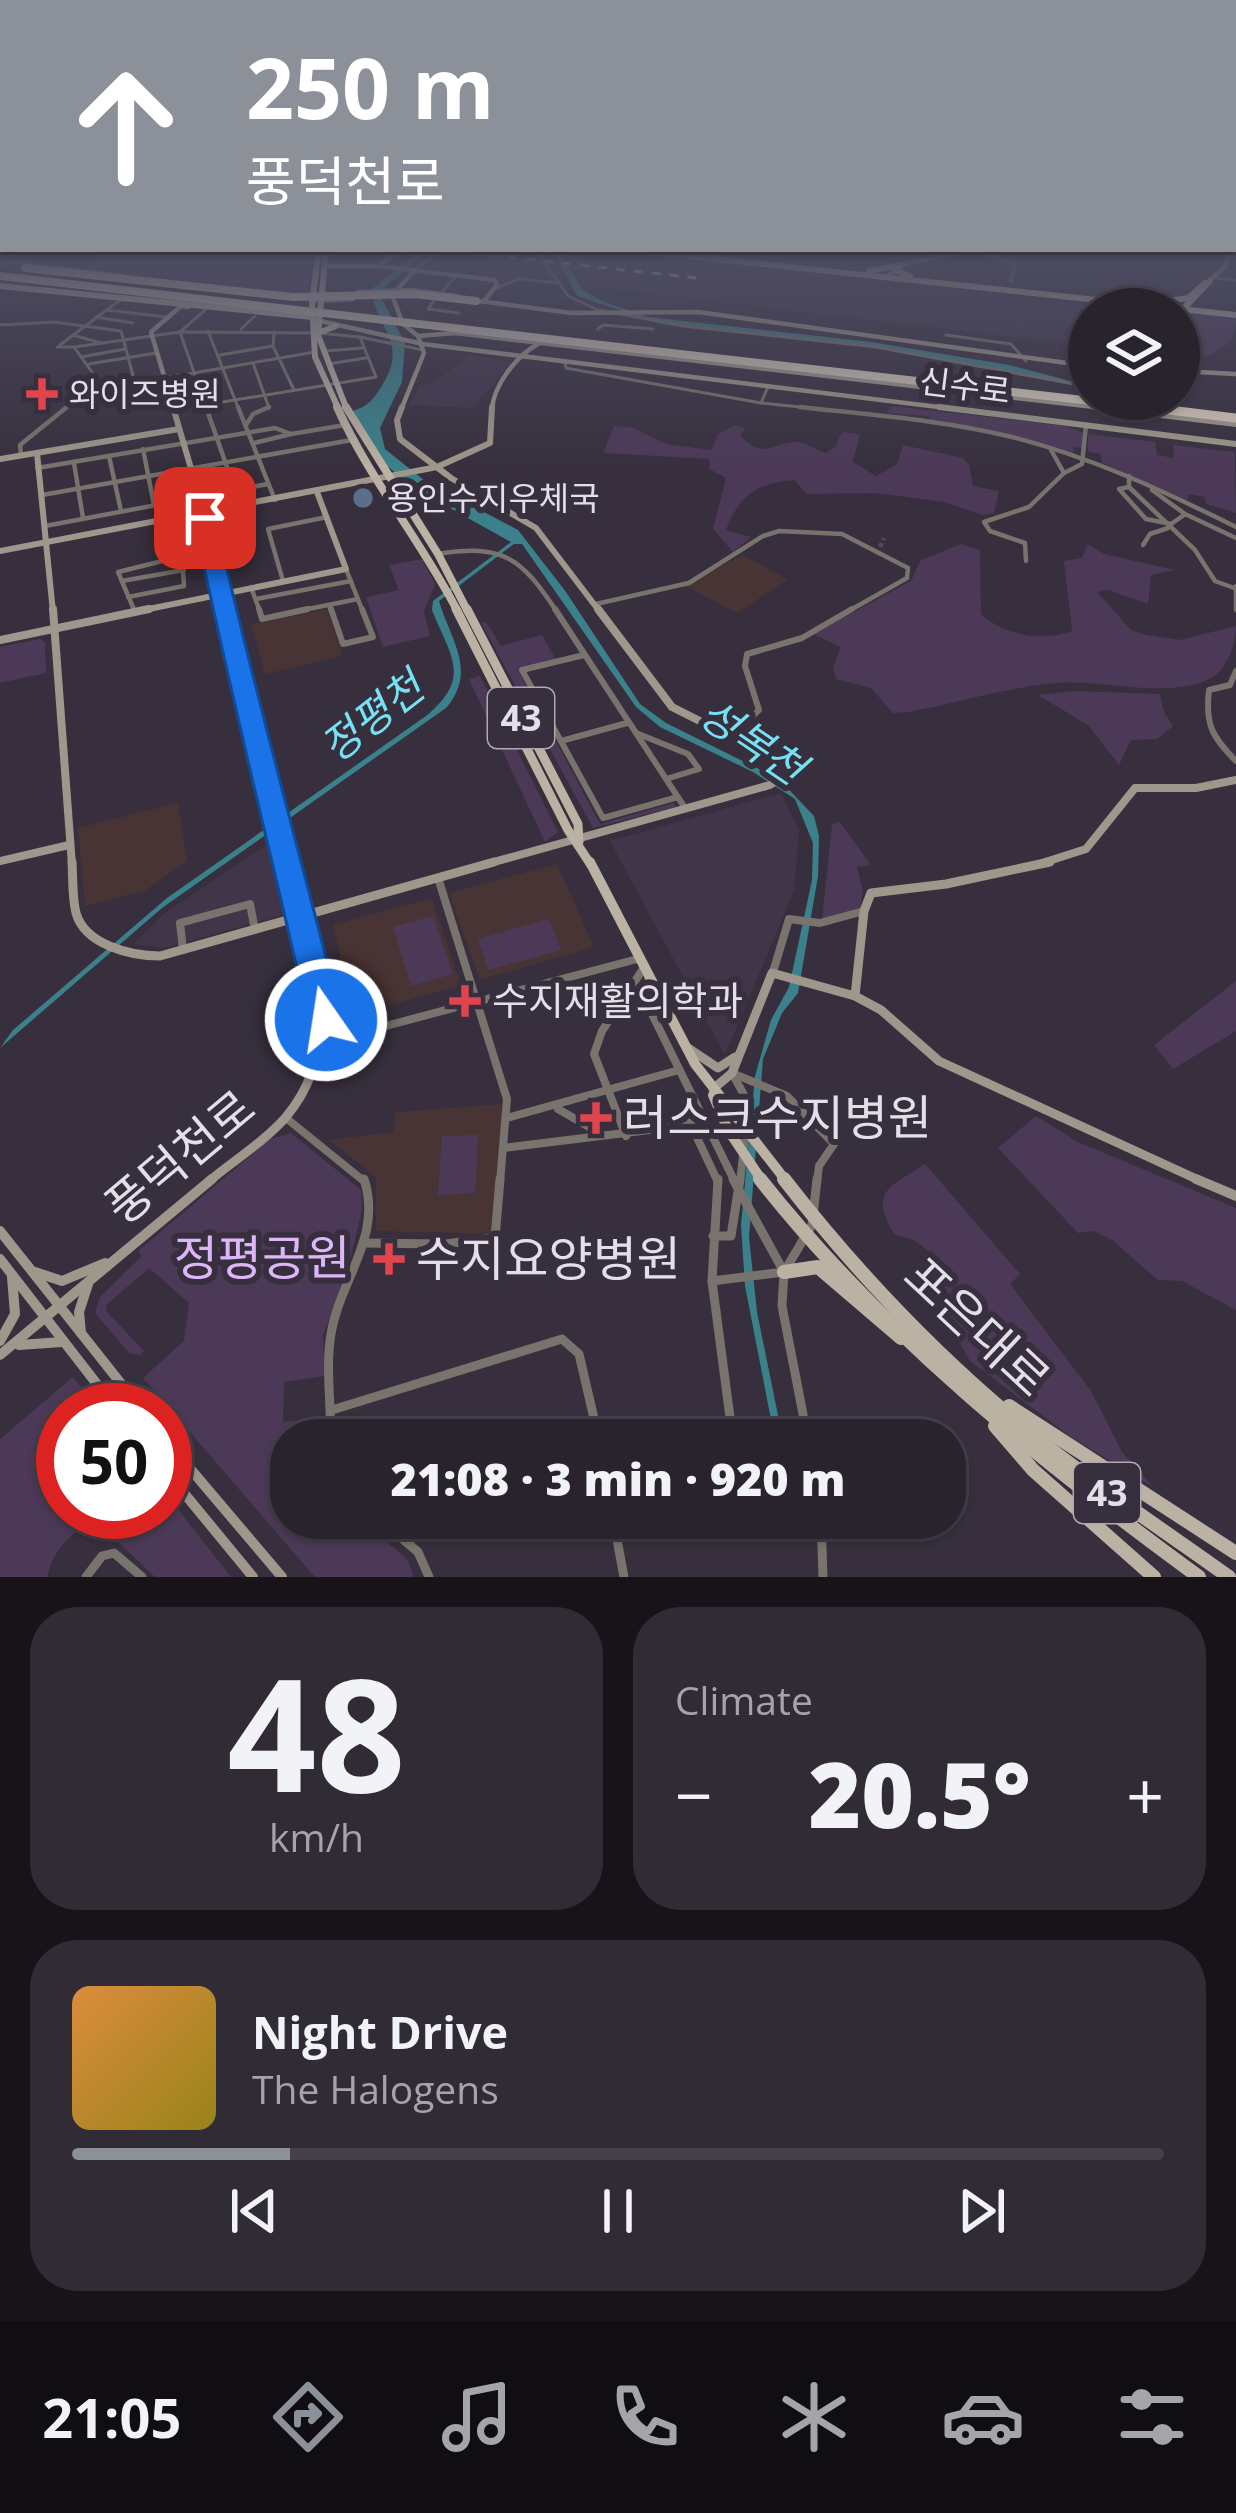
<!DOCTYPE html>
<meta charset="utf-8">
<style>
:root{--surface:#29232e;--page:#312b36;--text:#f1f3f6;--muted:#a5a4aa;--line:#45404a;--accent:#8c9099}
body{margin:0;font-family:"Open Sans","Noto Sans KR",sans-serif;background:var(--page);color:var(--text);height:100vh;display:flex;flex-direction:column;font-size:45px;white-space:nowrap}
*{box-sizing:border-box;margin:0}
p{font-size:39px;color:var(--muted)}
.icon{flex:none;width:66px;height:66px;fill:none;stroke:currentColor;stroke-width:2;stroke-linecap:round;stroke-linejoin:round}
.map{position:relative;height:1577px;overflow:hidden}
.sheet{display:flex;flex-direction:column;gap:30px;padding:30px;background:#171319;flex:1}
.sheet>*{flex:none}
.top-card{position:absolute;left:0px;top:0px;width:1236px;height:252px;box-shadow:0 3px 9px #0004,0 0 0 3px var(--line);background:#8c9099;color:#fff;overflow:hidden}
.fabs{position:absolute;left:1068px;top:288px;display:grid;gap:24px}
.fabs a{display:grid;place-items:center;width:132px;height:132px;border-radius:50%;background:var(--surface);box-shadow:0 3px 9px #0004,0 0 0 3px var(--line);font-size:60px}
.speed{position:absolute;left:36px;top:1383px;display:flex;gap:24px;font-size:60px;font-weight:700;text-align:center}
.speed>*{display:grid;place-content:center;width:156px;height:156px;border-radius:50%;background:var(--surface);box-shadow:0 3px 9px #0004,0 0 0 3px var(--line);line-height:1}
.speed .limit{border:18px solid #d22;background:#fff;color:#111}
.pin{position:absolute;display:grid;place-items:center;width:102px;height:102px;color:#fff;margin:-51px;border-radius:24px;box-shadow:0 6px 18px #0006}
.me{position:absolute;width:132px;margin:-66px;rotate:347deg;stroke-linejoin:round;filter:drop-shadow(0 0 9px #0008)}
.turn{display:flex;align-items:center;gap:42px;height:252px;padding:0 48px;font-size:54px}
.turn .icon{width:156px;height:156px;stroke-width:2.5}
.turn b{display:block;font-size:84px;line-height:102px}
.big{font-size:90px;font-weight:800;line-height:1.1}
.sheet .tile{flex:1;display:flex;flex-direction:column;justify-content:center;gap:18px;min-width:0;padding:0 42px;border-radius:48px;background:var(--page)}
.sheet .dial{align-items:center;gap:0}
.dial b{font-size:156px;line-height:1}
.song{display:flex;align-items:center;gap:36px}
.cover{width:144px;height:144px;border-radius:18px;background:linear-gradient(135deg,hsl(30 70% 55%),hsl(50 70% 35%))}
.played{height:12px;border-radius:6px;background:linear-gradient(90deg,var(--accent) 20%,var(--line) 20%)}
.keys{display:flex;justify-content:space-around;direction:ltr}
.heat{display:flex;justify-content:space-between;align-items:center;font-size:66px;direction:ltr}
.sheet .tiles{flex:1;display:grid;gap:30px;grid-template-columns:1fr 1fr}
.tile:last-child{grid-column:span 2}
.trip{position:absolute;left:270px;top:1419px;width:696px;height:120px;border-radius:48px;background:var(--surface);box-shadow:0 3px 9px #0004,0 0 0 3px var(--line);font-weight:800;line-height:120px;text-align:center}
.tab-bar{display:flex;height:192px;justify-content:space-around;align-items:center;background:#100e12;color:var(--muted)}
.tab-bar .icon{width:84px;height:84px}
.tab-bar .on{color:var(--accent)}
.tab-bar b{font-size:54px;color:var(--text)}
.map>svg:first-child{display:block}
</style>
<div class="map">
<svg width="1236" height="1577" viewBox="0 0 1236 1577">
<rect width="100%" height="100%" fill="#372f3d"/>
<g fill="#41354a">
<path d="M447,249H592L1135,309H1089V346L427,267Z"/>
<path d="M470,355L512,362L472,408L409,405L420,384L431,385Z"/>
<path d="M781,793L799,831L794,891L725,1055L610,841Z"/>
<path d="M272,841L287,906L280,916L164,948L133,944L164,914Z"/>
</g>
<g fill="#493435">
<path d="M742,555L788,579L737,613L685,586Z"/>
<path d="M327,609L342,656L265,674L251,624Z"/>
<path d="M178,803L187,861L146,890L85,906L78,828Z"/>
<path d="M557,864L594,947L480,980L449,893Z"/>
<path d="M432,898L461,985L354,1016L333,925Z"/>
<path d="M503,1104L492,1234L376,1231V1177L329,1140L393,1132L396,1112Z"/>
</g>
<g fill="#4c3958">
<path d="M110,249H316L309,294L82,269Z"/>
<path d="M1179,310L1236,318C1236,342 1226,346 1206,357L1179,350Z"/>
<path d="M892,406L1066,426L1083,433V448L1074,447L1073,453L930,420L929,416L886,413Z"/>
<path d="M735,425L745,428L740,436C768,462 770,441 799,442C807,443 818,451 826,453L835,447L842,432L860,434L853,462L876,476L897,464L903,445L963,458L969,464L973,486L999,491L994,513L983,515L944,502L875,493L807,494L794,480C756,483 739,496 726,530L751,537L733,552L713,529L726,478L709,469L710,459L603,453L614,426L634,428L666,444L711,450L718,434Z"/>
<path d="M1088,434L1155,442L1157,455L1174,458L1173,445L1235,452L1236,513L1206,504L1205,497L1189,494L1187,500L1102,463L1101,454L1088,452Z"/>
<path d="M961,544L980,550L981,614C1005,636 1042,642 1072,631L1064,561L1082,558L1088,544L1104,554L1175,570L1151,575L1148,604L1108,590L1097,592L1131,630L1147,635L1180,640L1236,626C1236,645 1226,673 1207,680C1162,699 1104,679 1057,683C1008,687 957,703 909,712L893,713L871,688L836,679L833,667L841,647L813,634L911,581L921,560Z"/>
<path d="M422,559L435,584L424,611L430,636L383,647L366,597L399,590L389,565Z"/>
<path d="M486,622L501,646L542,635L556,660L518,670L600,824L674,803L675,807L593,828L481,623Z"/>
<path d="M40,639L45,642L46,673L0,683V647Z"/>
<path d="M480,676L558,832L545,842L469,679Z"/>
<path d="M1073,691L1160,694L1163,710L1173,726L1157,739L1131,740L1119,765L1088,725L1038,695Z"/>
<path d="M840,822L871,865L857,867L863,891L860,909L822,920L832,824Z"/>
<path d="M433,916L453,974L411,986L393,927Z"/>
<path d="M549,919L561,950L488,970L478,939Z"/>
<path d="M1236,981V1031L1173,1069L1154,1045Z"/>
<path d="M1036,1116L1078,1142L1236,1208V1310L1182,1281L1158,1280L1112,1240L1093,1231L1078,1233L998,1148Z"/>
<path d="M291,1133L361,1190L362,1210L347,1273L323,1335L325,1376L284,1382L283,1422L320,1418V1440H291V1518H359L407,1559L414,1577H315L143,1378L184,1341L189,1303L149,1268L106,1305L107,1312L144,1351L140,1355L129,1353L95,1313L100,1297L142,1256L138,1251L270,1139Z"/>
<path d="M478,1135L475,1193L438,1195L442,1136Z"/>
<path d="M925,1164L1020,1274L1010,1284L1091,1391L1122,1452L1153,1487L1071,1437L970,1361L948,1322L937,1258L914,1240L894,1234C868,1191 891,1186 925,1164Z"/>
<path d="M73,1377L100,1410H63V1512H165V1493L231,1577H155L95,1520C74,1527 48,1557 48,1577H0V1439Z"/>
</g>
<g fill="#3b818b">
<path d="M422,249H431L378,292L405,343L402,382L380,428L385,449L425,481L518,530L566,592L640,704L666,723L779,779L814,816L819,836L818,876L798,993L782,1013L763,1059L749,1237L757,1312L783,1440H775L745,1286L741,1225L755,1076L771,1020L789,987L812,880L813,843L795,799L753,772L660,727L636,707L522,544H514L439,601C450,639 478,671 446,708L162,908L0,1048L13,1030L167,898L426,716C473,677 450,656 432,610L433,601L511,542L412,487L379,459L353,411C368,406 373,400 381,387C411,341 374,328 372,289Z"/>
<path d="M548,249L558,250L582,289L602,301L648,317L871,342L1009,365L1089,386L858,345L661,324L577,296L554,253Z"/>
</g>
<g fill="none" stroke-linecap="round" stroke-linejoin="round">
<path stroke="#514956" stroke-width="4.5" stroke-dasharray="4.5 3" stroke-linecap="butt" d="M880,547L884,538"/>
<path stroke="#514956" stroke-width="8" stroke-dasharray="8 3" stroke-linecap="butt" d="M0,262L26,266"/>
<g stroke="#78736c" stroke-width="3">
<path d="M535,249L568,296L600,311"/>
<path d="M971,249L1015,265L1011,282"/>
<path d="M7,261L122,275"/>
<path d="M415,270L441,249"/>
<path d="M1213,278L1236,280"/>
<path d="M494,289L518,279L560,283"/>
<path d="M441,293L458,274"/>
<path d="M437,297L428,309L459,313"/>
<path d="M107,310L167,317"/>
<path d="M205,310L180,332L207,410"/>
<path d="M600,310L683,326L876,347L1085,386"/>
<path d="M96,317L133,323"/>
<path d="M0,325L54,322L121,331L135,383"/>
<path d="M241,329L255,316"/>
<path d="M598,329L603,325L653,329"/>
<path d="M208,331L239,410"/>
<path d="M274,332L273,346L294,390"/>
<path d="M73,335L101,343"/>
<path d="M946,335L1011,344L1026,361"/>
<path d="M360,337L423,350"/>
<path d="M60,345L120,300"/>
<path d="M57,347H74L99,382L63,410"/>
<path d="M74,347L180,332L312,333"/>
<path d="M325,351L362,348"/>
<path d="M220,355L273,346"/>
<path d="M81,357L125,349"/>
<path d="M565,362L566,368L761,403L768,387"/>
<path d="M253,363L269,408L262,410"/>
<path d="M89,364L156,353"/>
<path d="M328,364L366,358"/>
<path d="M99,382L135,383L315,352"/>
<path d="M1085,392L1087,366"/>
<path d="M761,403L828,410"/>
<path d="M174,410L376,377L360,337L318,333"/>
</g>
<g stroke="#78736c" stroke-width="4.5">
<path d="M206,407L235,490"/>
<path d="M238,407L275,500"/>
<path d="M800,407C871,415 943,420 1012,437C1091,457 1164,491 1236,527"/>
<path d="M174,410L190,407"/>
<path d="M246,425L253,414L269,407"/>
<path d="M254,443L291,434"/>
<path d="M143,449L154,505"/>
<path d="M1051,450L1064,473"/>
<path d="M21,456L20,445L67,407"/>
<path d="M109,456L121,511"/>
<path d="M74,463L83,518"/>
<path d="M37,468L275,428L291,434L345,425"/>
<path d="M1129,476V487L1195,550L1215,581L1234,588"/>
<path d="M1129,487L1119,489L1146,519L1171,524L1184,515"/>
<path d="M1152,490L1185,514L1236,538"/>
<path d="M42,495L352,440"/>
<path d="M45,526L268,484"/>
<path d="M1143,545L1150,534L1168,528"/>
<path d="M438,554C504,543 522,559 557,612"/>
<path d="M1026,561L1025,543L990,531L984,522L1029,507L1064,473L1082,464L1086,425"/>
<path d="M346,569L363,612"/>
<path d="M122,581L184,570"/>
<path d="M283,581L268,529L327,517"/>
<path d="M1236,586V610"/>
<path d="M251,587L260,612"/>
<path d="M128,597L184,586L182,554"/>
<path d="M256,599L351,581"/>
<path d="M596,604L689,583L763,536L779,531L842,534L908,568L907,578L847,612"/>
<path d="M329,605L332,612"/>
<path d="M135,612L118,572L211,549"/>
<path d="M293,612L358,599"/>
</g>
<g stroke="#78736c" stroke-width="6">
<path d="M259,609L262,619L308,609"/>
<path d="M331,609L343,644L373,637L362,609"/>
<path d="M555,609L685,808"/>
<path d="M584,655L522,670L603,818L678,797"/>
<path d="M1236,671L1230,685L1209,690C1205,724 1212,737 1236,761"/>
<path d="M636,733L688,754L699,769L666,779"/>
<path d="M730,738L759,710L745,666L747,654L802,638L852,609"/>
<path d="M561,741L627,723"/>
</g>
<g stroke="#78736c" stroke-width="8">
<path d="M439,881L507,1099L500,1182"/>
<path d="M183,950L180,923L250,904L255,930"/>
<path d="M773,972L789,919L820,923L864,911"/>
<path d="M649,977L644,998L735,1182"/>
<path d="M322,1043L641,958"/>
<path d="M732,1073L749,1104L740,1182"/>
<path d="M732,1073L787,1096L834,1144L819,1166L817,1182"/>
<path d="M558,1109L603,1135"/>
<path d="M286,1118L365,1182"/>
<path d="M507,1118L679,1070"/>
<path d="M691,1125L718,1182"/>
<path d="M691,1125L692,1098"/>
<path d="M626,1136L594,1054L602,1031L643,969"/>
<path d="M503,1148L690,1125"/>
</g>
<g stroke="#78736c" stroke-width="9">
<path d="M718,1179L712,1281L733,1440"/>
<path d="M733,1179L784,1272L782,1306L808,1440"/>
<path d="M713,1236H731L740,1179"/>
<path d="M363,1243L445,1244L495,1238L500,1179"/>
<path d="M712,1281L784,1272L812,1225L817,1179"/>
<path d="M332,1410L562,1339L579,1354L599,1440"/>
<path d="M330,1440C332,1405 325,1369 331,1334C340,1279 383,1237 364,1179"/>
<path d="M378,1518L418,1552L429,1577"/>
<path d="M613,1518L624,1577"/>
<path d="M785,1518L822,1527"/>
<path d="M821,1518L823,1577"/>
<path d="M86,1577L102,1556L114,1553L142,1577"/>
</g>
<g stroke="#9f978b" stroke-width="4.5">
<path d="M379,265L402,249"/>
<path d="M324,266H378L495,280L497,285L484,301"/>
<path d="M885,278L901,265L972,249"/>
<path d="M1204,285L1226,266L1229,249"/>
<path d="M358,292L411,290L457,296"/>
<path d="M470,300L572,313L698,312L1089,366"/>
<path d="M314,301L353,299"/>
<path d="M316,320L423,344L963,410"/>
<path d="M418,336L455,333L1120,410"/>
<path d="M1179,371L1236,374"/>
<path d="M174,410L151,332L181,306L188,307"/>
<path d="M401,410L424,353L418,336L403,324L392,295L415,270"/>
<path d="M492,410C493,386 516,356 538,344"/>
</g>
<g stroke="#9f978b" stroke-width="6">
<path d="M173,407L204,513L225,612"/>
<path d="M402,407L397,420L400,439L451,478L536,528L600,612"/>
<path d="M939,407L1236,444"/>
<path d="M1094,407L1236,424"/>
<path d="M37,453L53,612"/>
<path d="M0,459L179,429"/>
<path d="M0,551L437,467L490,443L492,407"/>
<path d="M134,612L346,569L317,492"/>
</g>
<g stroke="#9f978b" stroke-width="8">
<path d="M53,609L72,865"/>
<path d="M224,609L248,721L288,865"/>
<path d="M0,640L149,609"/>
<path d="M0,861L69,845"/>
<path d="M483,865L770,785L795,769L672,707L598,609"/>
<path d="M1036,865L1086,849L1135,788H1196L1236,780"/>
</g>
<g stroke="#9f978b" stroke-width="9">
<path d="M72,862C73,878 72,897 76,913C85,945 131,956 160,956L494,862"/>
<path d="M855,996L864,911L871,893L946,884L1050,862"/>
<path d="M688,1048L718,1068L735,1057"/>
<path d="M713,1089L732,1073L772,973L855,996L881,1010L939,1061L1203,1182"/>
<path d="M208,1182C233,1161 265,1141 286,1117C351,1039 308,950 288,862"/>
</g>
<g stroke="#9f978b" stroke-width="10">
<path d="M1196,1179L1236,1196"/>
<path d="M0,1231L142,1410"/>
<path d="M0,1259L117,1410"/>
<path d="M35,1272L62,1281L105,1263"/>
<path d="M81,1333L79,1312L88,1284"/>
<path d="M0,1341L15,1314L12,1277"/>
<path d="M19,1345L62,1342"/>
<path d="M0,1355L212,1179"/>
<path d="M165,1439L282,1577"/>
<path d="M165,1470L253,1577"/>
</g>
<g stroke="#bcb2a3" stroke-width="6">
<path d="M319,249L312,302L315,357L339,410"/>
<path d="M326,249L318,335L347,410"/>
<path d="M622,249L1236,315"/>
<path d="M869,271L901,265L897,271L910,276"/>
<path d="M0,286L313,317"/>
<path d="M1168,301L1188,298L1205,283"/>
<path d="M1186,306L1210,281"/>
<path d="M318,333L336,326"/>
</g>
<g stroke="#bcb2a3" stroke-width="8">
<path d="M337,407C370,480 422,542 458,612"/>
<path d="M346,407L438,554L468,612"/>
</g>
<g stroke="#bcb2a3" stroke-width="9">
<path d="M456,609L568,830L591,865"/>
<path d="M467,609L578,824L579,842"/>
</g>
<g stroke="#bcb2a3" stroke-width="10">
<path d="M590,862L695,1064L787,1182"/>
<path d="M713,1095L728,1130L763,1182"/>
</g>
<g stroke="#bcb2a3" stroke-width="14">
<path d="M760,1179C884,1336 1039,1460 1199,1577"/>
<path d="M784,1179C860,1277 951,1371 1049,1448C1107,1493 1169,1534 1229,1577"/>
<path d="M784,1272L818,1267L901,1338"/>
<path d="M1009,1406L1236,1553"/>
<path d="M995,1426L1033,1470L1154,1577"/>
</g>
<g stroke="#d7cbb9" stroke-width="8">
<path d="M25,268L293,297L415,294L476,301"/>
<path d="M0,276L1170,410"/>
</g>
<path stroke="#d7cbb9" stroke-width="9" d="M1144,407L1236,418"/>
<path stroke="#d0cbd4" stroke-width="3" stroke-dasharray="9 9" stroke-linecap="butt" d="M437,249L705,279"/>
</g>
<linearGradient id="sky" x2="0" y2="1"><stop stop-color="#1e1a22"/><stop offset="0.53" stop-color="#4d4d62"/><stop offset="1" stop-color="#4d4d62" stop-opacity="0"/></linearGradient>
<rect width="1236" height="468" fill="url(#sky)"/>
<path fill="#1a73e8" stroke="#114b97" stroke-width="3" d="M205,512L215,518C253,687 300,853 342,1020L337,1030L326,1034L314,1030L309,1020C271,853 228,687 194,518Z"/>
<g fill="#e0444e" stroke="#372f3d" stroke-width="4.5">
<path d="M36 376h12v12h12v12h-12v12h-12v-12h-12v-12h12z"/>
<path d="M459 983h12v12h12v12h-12v12h-12v-12h-12v-12h12z"/>
<path d="M590 1100h12v12h12v12h-12v12h-12v-12h-12v-12h12z"/>
<path d="M383 1241h12v12h12v12h-12v12h-12v-12h-12v-12h12z"/>
</g>
<circle fill="#5c6f8a" stroke="#372f3d" stroke-width="4.5" cx="363" cy="498" r="12"/>
<g text-anchor="middle" stroke-width="12" stroke-linejoin="round" paint-order="stroke">
<g font-size="33" fill="#e3dee7" stroke="#372f3d">
<text transform="translate(965 386) rotate(7)" y="12">신수로</text>
</g>
<g font-size="33" fill="#e3dee7" stroke="#372f3d" text-anchor="start">
<text x="69" y="406">와이즈병원</text>
<text x="387" y="510">용인수지우체국</text>
</g>
<g fill="#372f3d" stroke="#afaab4" stroke-width="3">
<rect x="488" y="688" width="66" height="60" rx="9"/>
<rect x="1074" y="1463" width="66" height="60" rx="9"/>
</g>
<g font-size="36" font-weight="bold" fill="#e3dee7">
<text x="521" y="731">43</text>
<text x="1107" y="1506">43</text>
</g>
<g font-size="39" fill="#e3dee7" stroke="#372f3d" text-anchor="start">
<text x="492" y="1015">수지재활의학과</text>
</g>
<g font-size="42" font-style="italic" fill="#76e1f2" stroke="#372f3d">
<text transform="translate(372 717) rotate(-38)" y="15">정평천</text>
<text transform="translate(752 741) rotate(34)" y="15">성복천</text>
</g>
<g font-size="48" fill="#e3dee7" stroke="#372f3d" text-anchor="start">
<text x="623" y="1135">러스크수지병원</text>
<text x="416" y="1276">수지요양병원</text>
</g>
<g font-size="48" fill="#e3dee7" stroke="#372f3d">
<text transform="translate(180 1157) rotate(-40)" y="17">풍덕천로</text>
<text transform="translate(977 1327) rotate(43)" y="17">포은대로</text>
</g>
<g font-size="48" fill="#ddb6f9" stroke="#372f3d">
<text x="262" y="1275">정평공원</text>
</g>
</g>
</svg>
<div class="fabs">
<a><svg class="icon" aria-label="layers" viewBox="0 0 24 24"><path d="M12 4l9 5-9 5-9-5zM3 14l9 5 9-5"/></svg></a>
</div>
<div class="speed"><div class="limit">50</div></div>
<div class="pin" style="left:205px;top:518px;background:#d93025"><svg class="icon" aria-label="arrive" viewBox="0 0 24 24"><path d="M6 21V4h12l-3 4 3 4H6"/></svg></div>
<svg class="me" style="left:326px;top:1020px" viewBox="-20 -20 40 40"><circle r="17" fill="#1a73e8" stroke="#fff" stroke-width="3"/><path d="M0-11L8 9 0 5-8 9z" fill="#fff"/></svg>
<div class="trip">21:08 · 3 min · 920 m</div>
<div class="top-card">
<div class="turn"><svg class="icon" aria-label="ahead" viewBox="0 0 24 24"><path d="M12 20V5M6 11l6-6 6 6"/></svg><div><b>250 m</b>풍덕천로</div></div>
</div>
</div>
<section class="sheet">
<div class="tiles">
<div class="tile dial"><b>48</b><p>km/h</p></div>
<div class="tile"><p>Climate</p>
<div class="heat"><a>−</a><b class="big">20.5°</b><a>+</a></div>
</div>
<div class="tile">
<div class="song"><i class="cover"></i><div><b>Night Drive</b><p>The Halogens</p></div></div>
<div class="played"></div>
<div class="keys"><svg class="icon" aria-label="previous" viewBox="0 0 24 24"><path d="M18 5L8 12l10 7zM5 5v14"/></svg><svg class="icon" aria-label="pause" viewBox="0 0 24 24"><path d="M8 5v14M16 5v14"/></svg><svg class="icon" aria-label="next" viewBox="0 0 24 24"><path d="M6 5l10 7-10 7zM19 5v14"/></svg></div>
</div>
</div>
</section>
<nav class="tab-bar">
<b>21:05</b>
<svg class="icon on" aria-label="directions" viewBox="0 0 24 24"><path d="M12 3l9 9-9 9-9-9zM9 14v-3h6M13 9l2 2-2 2"/></svg>
<svg class="icon" aria-label="music" viewBox="0 0 24 24"><path d="M9 18V5l10-2v13"/><circle cx="6" cy="18" r="3"/><circle cx="16" cy="16" r="3"/></svg>
<svg class="icon" aria-label="phone" viewBox="0 0 24 24"><path d="M5 4h4l2 5-3 2q2 4 5 5l2-3 5 2v4C11 20 4 13 5 4z"/></svg>
<svg class="icon" aria-label="climate" viewBox="0 0 24 24"><path d="M12 3v18M4 7l16 10M4 17L20 7"/></svg>
<svg class="icon" aria-label="car" viewBox="0 0 24 24"><path d="M5 17H2v-5l4-1 3-4h7l3 4 3 1v5h-3M9 17h6M6 11h13"/><circle cx="7" cy="17" r="2"/><circle cx="17" cy="17" r="2"/></svg>
<svg class="icon" aria-label="filters" viewBox="0 0 24 24"><path d="M4 7h16M4 17h16"/><circle cx="9" cy="7" r="2"/><circle cx="15" cy="17" r="2"/></svg>
</nav>
